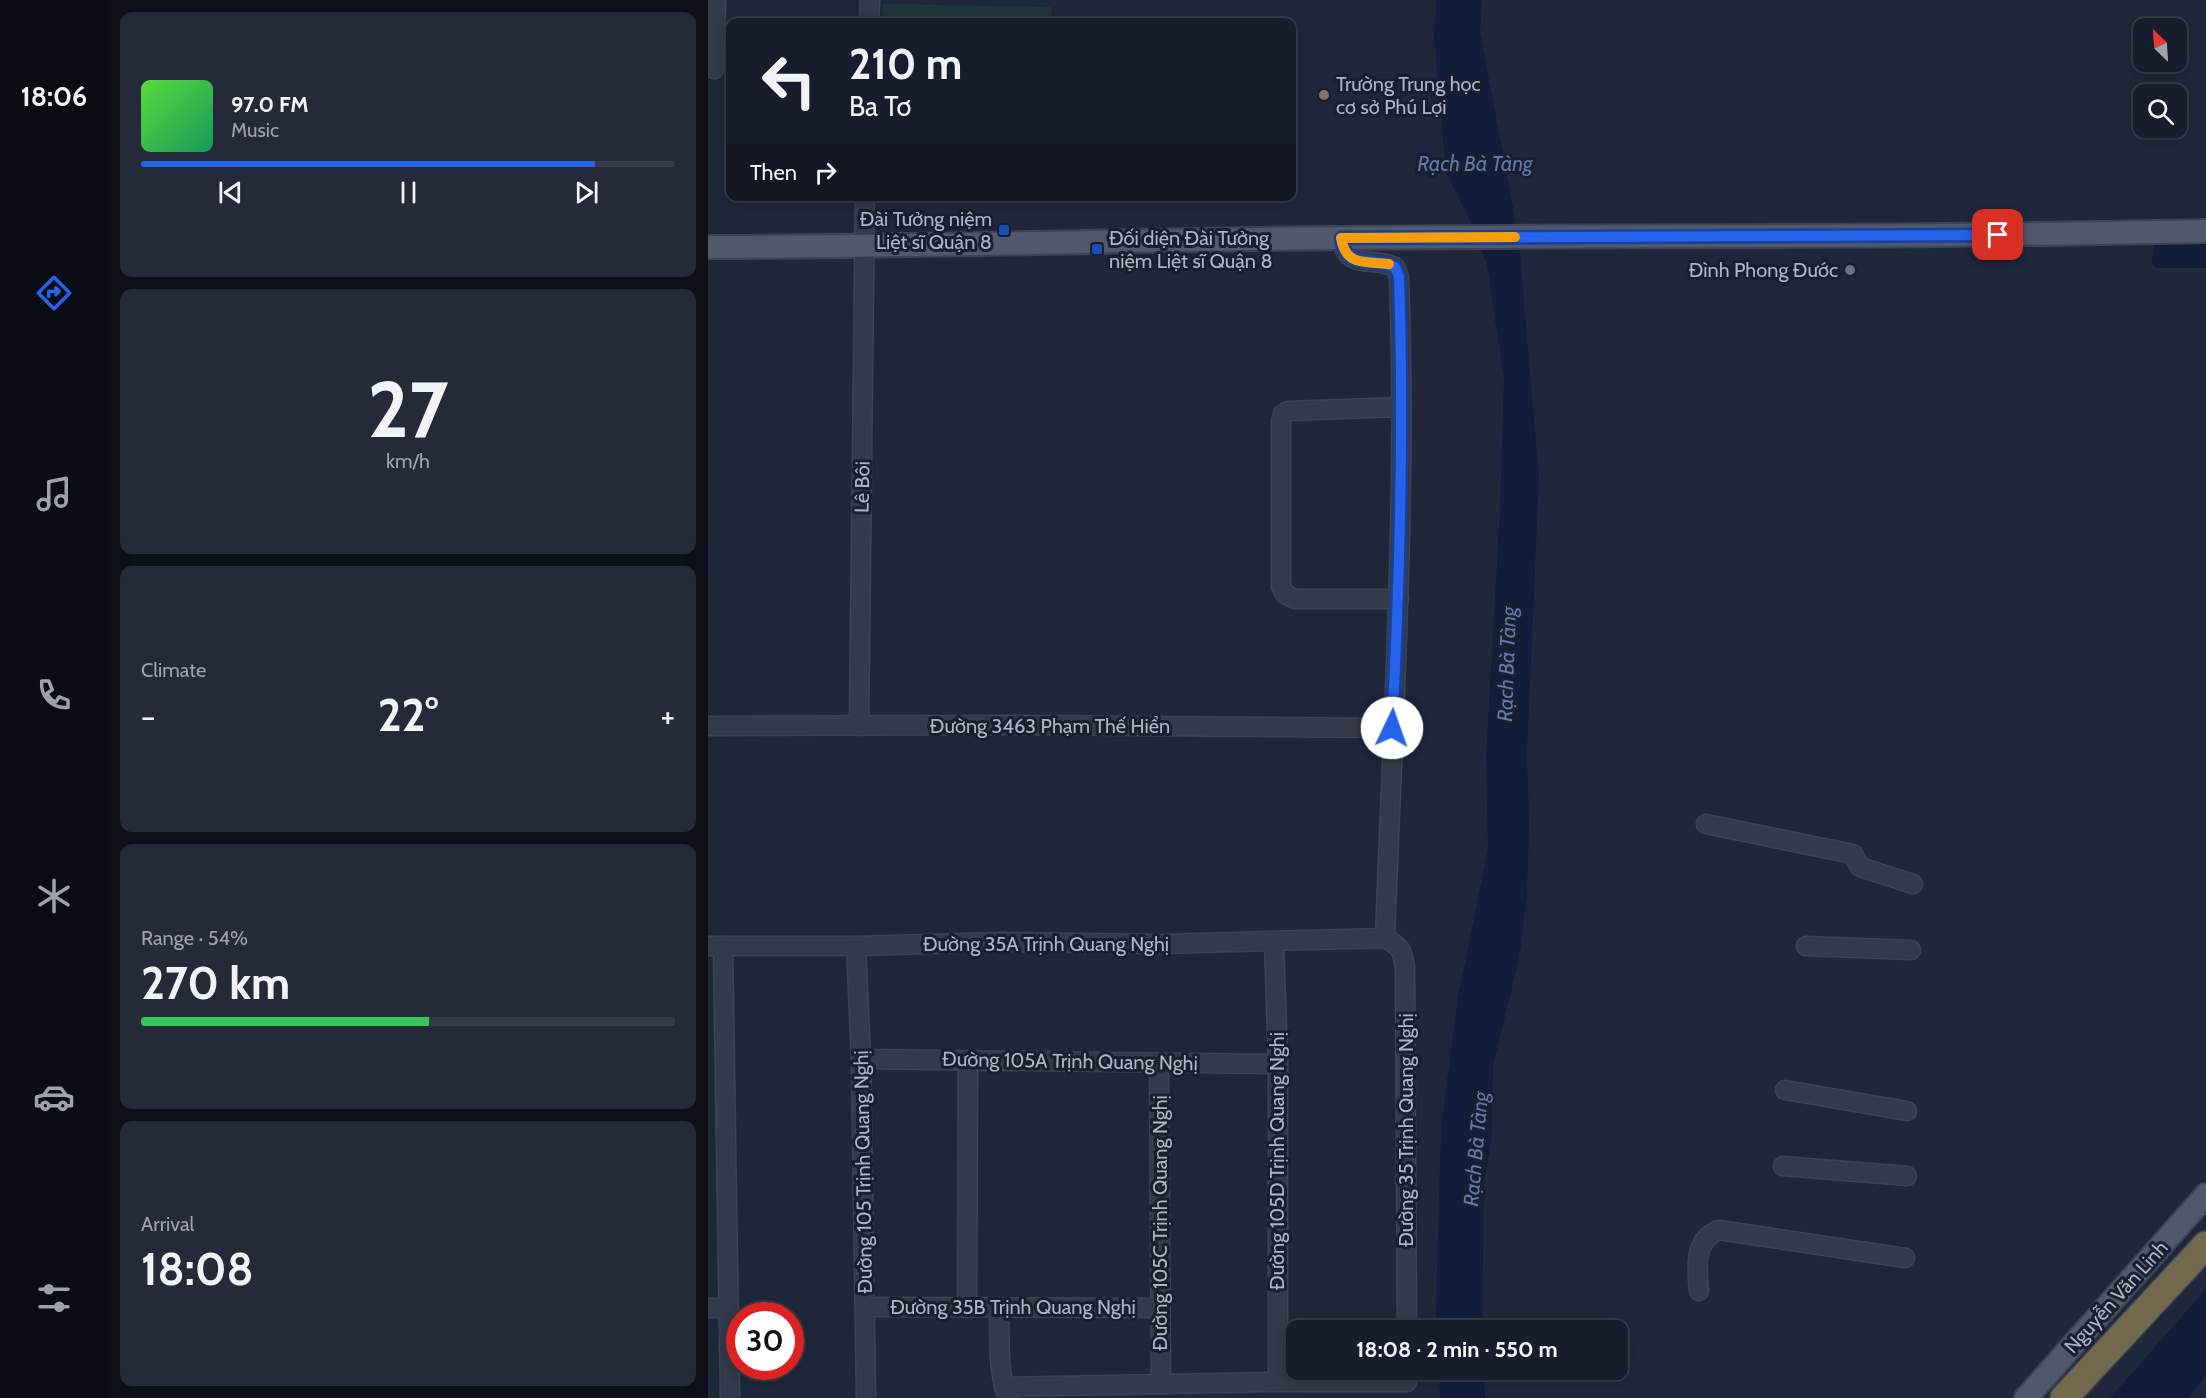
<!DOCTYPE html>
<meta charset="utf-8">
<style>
:root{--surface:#171d2c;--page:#242a38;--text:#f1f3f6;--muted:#9ea2a9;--line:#363b48;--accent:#2563eb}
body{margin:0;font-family:Cabin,sans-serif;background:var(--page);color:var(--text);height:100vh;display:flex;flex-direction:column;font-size:22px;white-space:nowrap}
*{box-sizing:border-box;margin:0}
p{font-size:20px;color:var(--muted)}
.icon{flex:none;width:33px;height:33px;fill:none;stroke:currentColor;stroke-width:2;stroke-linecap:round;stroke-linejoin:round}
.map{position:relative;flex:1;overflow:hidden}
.side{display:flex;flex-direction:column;gap:12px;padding:12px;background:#0d1018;width:600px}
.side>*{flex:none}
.banner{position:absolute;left:18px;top:18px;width:570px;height:183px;border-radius:12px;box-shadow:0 3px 15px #0003,0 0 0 2px var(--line);background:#171d2c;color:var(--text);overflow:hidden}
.needle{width:39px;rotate:335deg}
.tools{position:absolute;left:1425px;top:18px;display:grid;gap:12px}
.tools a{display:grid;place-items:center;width:54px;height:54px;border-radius:12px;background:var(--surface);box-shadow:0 3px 15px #0003,0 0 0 2px var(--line);font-size:30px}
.speed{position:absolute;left:18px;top:1302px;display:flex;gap:12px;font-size:30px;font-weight:700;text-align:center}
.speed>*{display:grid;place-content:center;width:78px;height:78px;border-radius:50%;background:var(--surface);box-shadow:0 3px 15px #0003,0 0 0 2px var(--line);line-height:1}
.speed .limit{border:9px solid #d22;background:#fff;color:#111}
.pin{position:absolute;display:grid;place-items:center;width:51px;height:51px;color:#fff;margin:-26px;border-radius:12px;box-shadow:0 3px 9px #0006}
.me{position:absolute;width:66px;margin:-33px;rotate:3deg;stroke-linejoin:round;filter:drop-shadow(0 0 4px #0008)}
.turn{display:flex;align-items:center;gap:21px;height:126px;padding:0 24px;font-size:27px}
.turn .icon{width:78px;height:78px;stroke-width:2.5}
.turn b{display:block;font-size:42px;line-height:51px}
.then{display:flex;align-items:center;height:57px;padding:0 24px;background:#0003;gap:12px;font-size:22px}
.big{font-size:45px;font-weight:700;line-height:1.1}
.side .widget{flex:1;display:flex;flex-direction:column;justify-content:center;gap:9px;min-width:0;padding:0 21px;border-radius:12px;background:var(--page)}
.side .dial{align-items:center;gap:0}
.dial b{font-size:78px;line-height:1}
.song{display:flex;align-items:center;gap:18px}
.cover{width:72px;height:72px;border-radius:9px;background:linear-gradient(135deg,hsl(110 70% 55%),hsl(150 70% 35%))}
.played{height:6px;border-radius:3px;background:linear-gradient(90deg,var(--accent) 85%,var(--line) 85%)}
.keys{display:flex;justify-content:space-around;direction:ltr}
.heat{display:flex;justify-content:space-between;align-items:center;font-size:33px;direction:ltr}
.charge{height:9px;border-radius:4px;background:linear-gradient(90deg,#34c759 54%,var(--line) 0)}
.trip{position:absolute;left:578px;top:1320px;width:342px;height:60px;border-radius:12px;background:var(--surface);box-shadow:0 3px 15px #0003,0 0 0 2px var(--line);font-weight:700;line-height:60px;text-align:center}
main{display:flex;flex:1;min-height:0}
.tabs{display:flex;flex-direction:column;width:108px;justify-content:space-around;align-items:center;background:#090c12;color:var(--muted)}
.tabs .icon{width:42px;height:42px}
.tabs .active{color:var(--accent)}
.tabs b{font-size:27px;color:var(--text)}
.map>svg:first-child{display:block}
</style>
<main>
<nav class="tabs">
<b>18:06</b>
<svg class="icon active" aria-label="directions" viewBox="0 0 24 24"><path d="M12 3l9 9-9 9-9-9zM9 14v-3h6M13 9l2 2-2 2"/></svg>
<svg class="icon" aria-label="music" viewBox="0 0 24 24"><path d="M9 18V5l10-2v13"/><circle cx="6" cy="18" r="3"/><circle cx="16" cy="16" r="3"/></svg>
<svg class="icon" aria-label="phone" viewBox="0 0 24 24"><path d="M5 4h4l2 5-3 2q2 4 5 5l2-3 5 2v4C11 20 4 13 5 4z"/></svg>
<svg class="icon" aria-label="climate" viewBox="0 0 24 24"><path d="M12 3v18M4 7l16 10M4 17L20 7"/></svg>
<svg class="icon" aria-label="car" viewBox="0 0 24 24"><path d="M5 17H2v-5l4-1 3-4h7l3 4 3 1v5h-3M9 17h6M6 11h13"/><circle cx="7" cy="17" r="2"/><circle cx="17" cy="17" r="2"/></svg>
<svg class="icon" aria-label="filters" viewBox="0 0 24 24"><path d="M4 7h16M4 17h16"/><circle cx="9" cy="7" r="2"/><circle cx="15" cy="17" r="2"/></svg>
</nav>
<section class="side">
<div class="widget">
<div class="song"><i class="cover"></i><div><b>97.0 FM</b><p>Music</p></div></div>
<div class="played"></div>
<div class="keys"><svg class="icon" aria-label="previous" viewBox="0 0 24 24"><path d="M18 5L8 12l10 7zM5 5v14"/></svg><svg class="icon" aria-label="pause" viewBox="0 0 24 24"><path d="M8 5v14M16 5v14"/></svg><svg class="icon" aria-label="next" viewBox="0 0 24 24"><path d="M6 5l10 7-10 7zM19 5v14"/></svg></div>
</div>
<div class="widget dial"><b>27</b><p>km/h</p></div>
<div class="widget"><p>Climate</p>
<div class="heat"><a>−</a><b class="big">22°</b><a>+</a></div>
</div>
<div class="widget"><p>Range · 54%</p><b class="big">270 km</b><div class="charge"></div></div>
<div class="widget"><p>Arrival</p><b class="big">18:08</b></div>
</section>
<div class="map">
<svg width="1498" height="1398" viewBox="0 0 1498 1398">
<rect width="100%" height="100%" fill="#1f273b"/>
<path fill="#21353c" d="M175,4L344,7L343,22H174Z"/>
<g fill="#111d39">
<path d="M728,0H774L772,32L806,213L812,255L831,478L819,751L821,824L819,896L811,959L785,1065L784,1135L776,1183L774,1330H729L728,1307L733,1127L750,997L780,848L778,757L792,510L796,379L779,265L761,218L738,172L726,37Z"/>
<path d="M1446,243H1498V268H1448L1444,264Z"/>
<path d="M1498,1289V1376L1480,1398H1402Z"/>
<path d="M731,1370H775L777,1398H732Z"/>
</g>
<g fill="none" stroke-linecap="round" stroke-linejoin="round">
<g stroke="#3c4354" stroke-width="21">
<g id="minor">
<path d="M161,22L162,0"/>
<path d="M6,69L8,0"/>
<path d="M633,238C640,272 663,256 687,267L691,277C699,498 685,718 677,938"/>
<path d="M691,599H587L577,594L573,586V421L575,414L580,411L692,407"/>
<path d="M0,726L295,725L684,728"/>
<path d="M151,726L157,196"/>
<path d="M998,824L1145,854L1152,867L1205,884"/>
<path d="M677,938C693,947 694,949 697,968L699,1330"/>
<path d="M566,941L570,1064V1382"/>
<path d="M0,946H148L293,942L454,944L677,938"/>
<path d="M15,946L22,1398"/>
<path d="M148,946L153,1059L158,1398"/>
<path d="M1098,946L1203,950"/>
<path d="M153,1059L570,1064"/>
<path d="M451,1063L453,1384"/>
<path d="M1077,1090L1199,1111"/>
<path d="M1075,1166L1199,1176"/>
<path d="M991,1291C989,1270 985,1239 1011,1230L1197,1258"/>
<path d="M158,1307L452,1308"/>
<path d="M0,1308H20"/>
<path d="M259,1308L260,1060"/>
<path d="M291,1308C292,1337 289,1370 300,1398"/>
<path d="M296,1387L570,1382H699"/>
</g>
</g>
<g stroke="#3c4354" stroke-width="26">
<g id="major">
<path d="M0,247C211,247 421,240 632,238C921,235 1209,238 1498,231"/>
<path d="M1318,1398L1498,1195"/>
</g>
</g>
<g stroke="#3a4152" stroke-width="30">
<path id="highway" d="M1356,1398L1498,1245"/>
</g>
<use href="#minor" stroke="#323a4b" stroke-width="18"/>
<use href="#major" stroke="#50586b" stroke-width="22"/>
<use href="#highway" stroke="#72684e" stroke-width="27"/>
</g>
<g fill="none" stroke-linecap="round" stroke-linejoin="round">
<g stroke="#184099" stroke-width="15">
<path id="route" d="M684,728C692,578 696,427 691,277L687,267C663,256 639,272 633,238L1290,235"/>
</g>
<use href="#route" stroke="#2563eb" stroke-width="10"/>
<path stroke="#f59e0b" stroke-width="10" d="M681,264C657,261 638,267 633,238L807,237"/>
</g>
<circle fill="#8d6e63" stroke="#181f2f" stroke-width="2" cx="616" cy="95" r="6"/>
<g fill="#1a4fb4" stroke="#181f2f" stroke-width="2">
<rect x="290" y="224" width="12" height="12" rx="3"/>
<rect x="383" y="243" width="12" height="12" rx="3"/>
</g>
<circle fill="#6b7280" stroke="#181f2f" stroke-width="2" cx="1142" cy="270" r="6"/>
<g text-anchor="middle" stroke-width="6" stroke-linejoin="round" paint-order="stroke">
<g font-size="20" fill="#adb4c7" stroke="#181f2f" text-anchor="start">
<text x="628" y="91">Trường Trung học<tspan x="628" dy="23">cơ sở Phú Lợi</tspan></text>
<text x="284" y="226" text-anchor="end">Đài Tưởng niệm<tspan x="284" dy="23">Liệt sĩ Quận 8</tspan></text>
<text x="401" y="245">Đối diện Đài Tưởng<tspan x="401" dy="23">niệm Liệt sĩ Quận 8</tspan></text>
<text x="1130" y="277" text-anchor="end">Đình Phong Đước</text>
</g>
<g font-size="20" fill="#adb4c7" stroke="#181f2f">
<text transform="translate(154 487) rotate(-89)" y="7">Lê Bôi</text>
<text x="342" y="733">Đường 3463 Phạm Thế Hiển</text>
<text x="338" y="951">Đường 35A Trịnh Quang Nghị</text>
<text transform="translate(362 1061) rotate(1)" y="7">Đường 105A Trịnh Quang Nghị</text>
<text transform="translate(698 1130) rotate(-90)" y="7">Đường 35 Trịnh Quang Nghị</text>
<text transform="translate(569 1161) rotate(-90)" y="7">Đường 105D Trịnh Quang Nghị</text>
<text transform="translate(155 1172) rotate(-91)" y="7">Đường 105 Trịnh Quang Nghị</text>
<text transform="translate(452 1223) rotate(-90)" y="7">Đường 105C Trịnh Quang Nghị</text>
<text transform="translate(1408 1297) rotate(-48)" y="7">Nguyễn Văn Linh</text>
<text x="305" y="1314">Đường 35B Trịnh Quang Nghị</text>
</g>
<g font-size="21" font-style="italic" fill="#6279aa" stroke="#181f2f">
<text x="767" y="171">Rạch Bà Tàng</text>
<text transform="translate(799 664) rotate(-88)" y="7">Rạch Bà Tàng</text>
<text transform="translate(768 1149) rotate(-85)" y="7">Rạch Bà Tàng</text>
</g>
</g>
</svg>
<div class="tools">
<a><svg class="needle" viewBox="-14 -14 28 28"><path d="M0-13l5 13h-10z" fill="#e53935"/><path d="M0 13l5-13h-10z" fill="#9ea2a9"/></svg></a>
<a><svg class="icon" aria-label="search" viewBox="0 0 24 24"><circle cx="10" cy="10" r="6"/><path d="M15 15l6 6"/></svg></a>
</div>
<div class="speed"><div class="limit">30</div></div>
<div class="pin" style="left:1290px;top:235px;background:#d93025"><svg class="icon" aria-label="arrive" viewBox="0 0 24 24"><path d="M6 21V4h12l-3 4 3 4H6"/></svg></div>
<svg class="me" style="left:684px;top:728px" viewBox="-20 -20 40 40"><circle r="19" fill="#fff"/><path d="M0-13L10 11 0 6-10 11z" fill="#2563eb"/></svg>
<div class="trip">18:08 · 2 min · 550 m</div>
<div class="banner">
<div class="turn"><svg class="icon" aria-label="left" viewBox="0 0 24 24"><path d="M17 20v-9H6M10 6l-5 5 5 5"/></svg><div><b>210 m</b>Ba Tơ</div></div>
<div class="then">Then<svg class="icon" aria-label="right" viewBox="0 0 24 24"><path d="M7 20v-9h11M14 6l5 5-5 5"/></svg></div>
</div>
</div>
</main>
